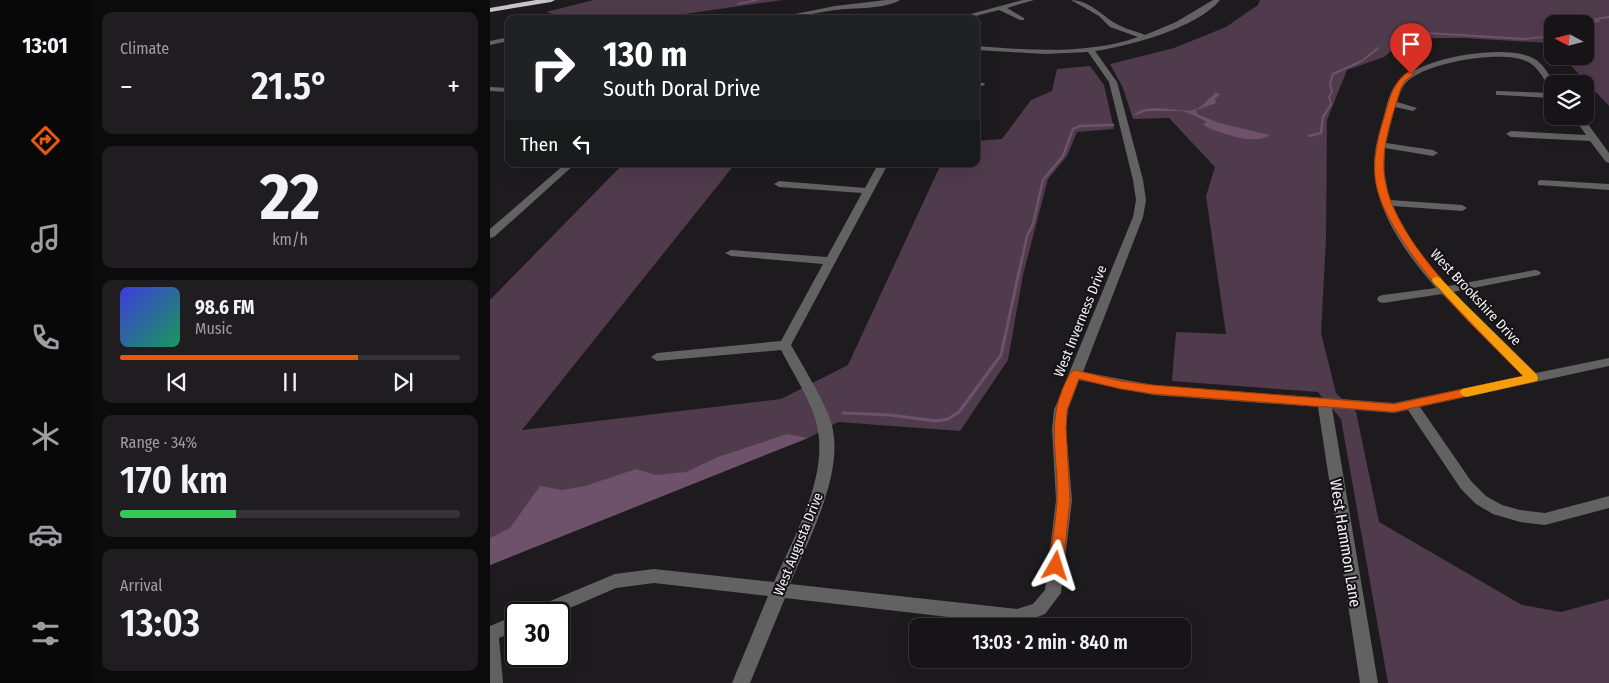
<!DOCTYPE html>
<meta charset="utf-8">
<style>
:root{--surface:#161416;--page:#1f1d1f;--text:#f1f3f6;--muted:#9e9ea1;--line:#353335;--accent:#ea580c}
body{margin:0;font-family:"Fira Sans Condensed",sans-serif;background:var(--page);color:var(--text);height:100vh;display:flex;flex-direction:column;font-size:19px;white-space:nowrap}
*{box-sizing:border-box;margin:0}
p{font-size:16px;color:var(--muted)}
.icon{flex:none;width:28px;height:28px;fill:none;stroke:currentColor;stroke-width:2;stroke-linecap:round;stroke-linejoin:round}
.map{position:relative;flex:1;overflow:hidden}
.side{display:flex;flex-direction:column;gap:12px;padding:12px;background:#0c0b0c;width:400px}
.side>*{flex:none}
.hud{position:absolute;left:15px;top:15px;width:475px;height:152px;border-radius:10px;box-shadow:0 5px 20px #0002,0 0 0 1px var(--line);background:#202124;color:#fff;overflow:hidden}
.needle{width:32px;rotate:277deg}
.controls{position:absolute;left:1054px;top:15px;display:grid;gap:10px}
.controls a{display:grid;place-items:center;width:50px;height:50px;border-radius:10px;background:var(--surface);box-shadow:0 5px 20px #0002,0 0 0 1px var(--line);font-size:25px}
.speed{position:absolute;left:15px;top:602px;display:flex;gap:10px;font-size:25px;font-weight:700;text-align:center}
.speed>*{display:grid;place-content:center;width:65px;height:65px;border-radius:50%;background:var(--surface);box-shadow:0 5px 20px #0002,0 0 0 1px var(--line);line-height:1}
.speed .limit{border:2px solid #111;border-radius:8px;background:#fff;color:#111}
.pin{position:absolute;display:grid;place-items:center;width:42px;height:42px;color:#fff;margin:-51px -21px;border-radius:50% 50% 50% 0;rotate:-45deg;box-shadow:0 0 5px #0007}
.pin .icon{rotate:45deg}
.me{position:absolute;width:55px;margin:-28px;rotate:6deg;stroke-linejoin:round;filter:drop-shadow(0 0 4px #0008)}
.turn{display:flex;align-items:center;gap:18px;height:105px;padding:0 15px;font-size:22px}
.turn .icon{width:65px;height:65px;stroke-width:2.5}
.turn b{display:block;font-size:35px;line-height:42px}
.then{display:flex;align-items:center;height:48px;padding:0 15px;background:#0003;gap:10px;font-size:19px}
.big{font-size:38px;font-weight:600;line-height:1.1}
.side .card{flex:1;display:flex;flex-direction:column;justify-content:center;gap:8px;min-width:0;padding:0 18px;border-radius:10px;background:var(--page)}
.side .dial{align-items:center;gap:0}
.dial b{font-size:65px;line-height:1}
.song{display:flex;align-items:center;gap:15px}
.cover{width:60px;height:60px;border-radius:8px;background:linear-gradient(135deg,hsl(240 70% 55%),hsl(150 70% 35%))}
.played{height:5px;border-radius:2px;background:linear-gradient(90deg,var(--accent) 70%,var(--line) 70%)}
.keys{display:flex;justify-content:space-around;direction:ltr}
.heat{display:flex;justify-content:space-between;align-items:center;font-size:28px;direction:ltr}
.charge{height:8px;border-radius:4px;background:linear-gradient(90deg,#34c759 34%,var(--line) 0)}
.trip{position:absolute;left:419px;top:618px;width:282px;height:50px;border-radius:10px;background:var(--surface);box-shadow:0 5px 20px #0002,0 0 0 1px var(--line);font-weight:600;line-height:50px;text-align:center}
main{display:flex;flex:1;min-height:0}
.menu{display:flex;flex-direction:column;width:90px;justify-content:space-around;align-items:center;background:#090809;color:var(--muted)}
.menu .icon{width:35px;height:35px}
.menu .current{color:var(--accent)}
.menu b{font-size:22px;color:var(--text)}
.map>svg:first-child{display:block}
</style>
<main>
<nav class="menu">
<b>13:01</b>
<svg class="icon current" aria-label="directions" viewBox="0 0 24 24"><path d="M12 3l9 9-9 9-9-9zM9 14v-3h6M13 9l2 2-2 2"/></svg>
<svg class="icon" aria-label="music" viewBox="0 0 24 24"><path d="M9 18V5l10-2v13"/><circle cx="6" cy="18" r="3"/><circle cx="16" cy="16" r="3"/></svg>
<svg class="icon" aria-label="phone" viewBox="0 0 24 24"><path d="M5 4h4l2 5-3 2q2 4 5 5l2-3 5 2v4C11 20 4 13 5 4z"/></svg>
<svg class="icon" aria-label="climate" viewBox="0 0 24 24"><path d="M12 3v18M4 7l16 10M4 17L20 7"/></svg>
<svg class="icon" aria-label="car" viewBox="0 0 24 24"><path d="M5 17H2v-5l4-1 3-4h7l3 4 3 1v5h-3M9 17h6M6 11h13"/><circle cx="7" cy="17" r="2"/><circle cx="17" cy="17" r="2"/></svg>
<svg class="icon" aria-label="filters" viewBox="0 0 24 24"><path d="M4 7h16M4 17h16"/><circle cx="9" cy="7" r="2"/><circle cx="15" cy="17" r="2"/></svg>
</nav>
<section class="side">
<div class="card"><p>Climate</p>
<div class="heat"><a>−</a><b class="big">21.5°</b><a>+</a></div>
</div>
<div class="card dial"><b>22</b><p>km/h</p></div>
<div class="card">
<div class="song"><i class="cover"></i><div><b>98.6 FM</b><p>Music</p></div></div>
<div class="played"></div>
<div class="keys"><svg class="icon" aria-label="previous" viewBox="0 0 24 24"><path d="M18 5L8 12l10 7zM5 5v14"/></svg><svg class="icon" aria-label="pause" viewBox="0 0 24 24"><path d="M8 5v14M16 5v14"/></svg><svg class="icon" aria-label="next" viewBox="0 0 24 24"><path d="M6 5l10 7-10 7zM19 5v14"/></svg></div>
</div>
<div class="card"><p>Range · 34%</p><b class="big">170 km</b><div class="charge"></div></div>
<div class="card"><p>Arrival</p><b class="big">13:03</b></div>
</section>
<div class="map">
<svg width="1119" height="683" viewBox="0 0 1119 683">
<rect width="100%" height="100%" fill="#1d1b1d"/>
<g fill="#503b4d">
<path d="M104,0H292L181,16L71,19L62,18L67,15L56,12Z"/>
<path d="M770,0H1119V106L1072,56H1095V24H1062V46L1059,43L974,38H917L894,57L857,70L837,120L836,239L831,333L846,393L866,412L889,522L1032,605L1071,612L1119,599V683H898L851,419L828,392L682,381L686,332L736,334L716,196L725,167L679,118L643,119L633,88L620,64L684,48L736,27L768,5Z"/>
<path d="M600,66L614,85L624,129L587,132L577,156L558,179L533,275L518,360L470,431L348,422L318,438L0,565V300L133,164H245L32,430L291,399L358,365L451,164H486V141L512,139L541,100L562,91L567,69Z"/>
</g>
<g fill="#6e516b">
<path d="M723,92L730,94L725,99L726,103L706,110L707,114L729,123L780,135C765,146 731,133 716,127L713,124L717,122L699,113L691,111H657L643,116C655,101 687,113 703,110C713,108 717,99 725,94Z"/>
<path d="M297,434L318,438L0,565V538L20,528L50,486L72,490L95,486L146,469L166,475L196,472L228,457Z"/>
</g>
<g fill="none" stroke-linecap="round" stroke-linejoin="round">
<g stroke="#6e516b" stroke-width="2">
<path d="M248,4L267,0"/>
<path d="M1084,24L1109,21L1105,19L1119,17"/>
<path d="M905,36L921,32L1034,39L1062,36"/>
<path d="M835,114L841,104L839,97L842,92L840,84L843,74L872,61L888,48"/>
</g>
<g stroke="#6e516b" stroke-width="2.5">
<path d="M819,136L831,133L833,117L836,112"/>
<path d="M532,259L537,236L543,224L553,180L573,156L583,129L590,126L623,125"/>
</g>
<path stroke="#6e516b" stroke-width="3" d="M353,413L400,415L446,421L458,419L469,412L511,355L532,258"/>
<g fill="#636263" fill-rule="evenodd">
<path d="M396,0H410C396,9 363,8 345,10C323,13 302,19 280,19L345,6Z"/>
<path d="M533,0H544L517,8L534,18V20H530L509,10L474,19H462Z"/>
<path d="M581,0C599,0 611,15 625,23C634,29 646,31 655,35L686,22L723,0H730C707,28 640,46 605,51L627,82L653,180L656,200L653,217L593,372L663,385L904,403L1033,376L952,294L893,303L889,302L887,299L889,296L893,295L946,288C918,256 886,213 884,168C884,152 888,135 893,119C896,109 898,96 904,87C922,58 1014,43 1043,58C1053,63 1059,75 1065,84H1062V87H1059C1053,78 1047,65 1036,61C1010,50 942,62 920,79C912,85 910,93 907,102L927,108L923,111L905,107L896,143L943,150L948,153L943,156L895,148L894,170L899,198L900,200L972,205L977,208L972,211L903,206C917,236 935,262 958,286L1045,270L1049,271L1051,273L1049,275L963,292L1046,373L1119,358V366L930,407L981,481L996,496L1012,505L1030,510L1055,513L1119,496V508L1055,525L1030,522L1003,514L986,504L971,489L918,410L904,413L842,408L888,683H870L828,407L663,395L589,380L578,410L576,429L582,500L571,593L555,614L527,625L295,598L260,683H242L278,596L164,583L126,588L66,614H39L41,609L125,574L164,569L284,582C305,534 342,472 325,418C318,396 302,371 291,350L167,361L161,357L167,353L291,341L333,264L241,256L235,253L241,250L337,257L372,193L289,187L284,184L289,181L375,188L388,164H398L301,345C314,368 329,392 339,416C359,467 319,537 300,584L527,609L543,604L555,590L566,500L562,429L564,410L643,217L646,200L643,180L619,82L598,52L555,54L486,50V46C539,50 597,55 648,37L620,27L609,16Z"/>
<path d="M19,37V41L0,45V41Z"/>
<path d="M486,83H494L495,85L486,87Z"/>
<path d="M0,87L19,88V92L0,91Z"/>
<path d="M1006,91L1062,93V98L1009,95H1006Z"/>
<path d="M1083,116H1092L1119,153V163L1116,162L1100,141L1021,137L1016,134L1021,131L1096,135Z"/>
<path d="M75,164H85L4,237L0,238V229Z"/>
<path d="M1051,180L1119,184V190L1048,185V181Z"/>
<path d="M26,615V631L9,638L13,683H0V626Z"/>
</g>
<path fill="#c8c5c8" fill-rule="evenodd" d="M46,0H65L61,2L0,12V8Z"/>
</g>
<path fill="#ea580c" stroke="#983908" d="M918,72L924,74L915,81L911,88C903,114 892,143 894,170C897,241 999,328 1047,375L1048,378L1047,381L904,412L663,394L631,389L589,379L577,410L576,428L580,500L573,566L571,571L566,573L561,571L559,566C561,545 566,522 567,501C569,451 553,420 581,372L585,370L631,381L663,385L904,404L1033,376C990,333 945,291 912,240C903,225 893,210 888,192C881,169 886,144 893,121C899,102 901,84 918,72Z"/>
<path fill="#f59e0b" d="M947,277L950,278L974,303L1047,375L1048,378L1047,381L976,397L972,395L970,392L972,389L1033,376L943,282L942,280L943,278Z"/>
<g text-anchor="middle" stroke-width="4" stroke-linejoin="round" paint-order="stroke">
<g font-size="14" fill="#f3f1f2" stroke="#141214">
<text transform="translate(986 297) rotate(47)" y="5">West Brookshire Drive</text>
<text transform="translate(590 321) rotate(-68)" y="5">West Inverness Drive</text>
<text transform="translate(308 544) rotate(-68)" y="5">West Augusta Drive</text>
</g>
<g font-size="16" fill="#f3f1f2" stroke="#141214">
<text transform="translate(856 543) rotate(81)" y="6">West Hammon Lane</text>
</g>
</g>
</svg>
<div class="controls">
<a><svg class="needle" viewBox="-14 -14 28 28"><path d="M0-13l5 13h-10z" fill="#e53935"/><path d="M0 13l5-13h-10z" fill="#9e9ea1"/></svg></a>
<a><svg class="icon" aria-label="layers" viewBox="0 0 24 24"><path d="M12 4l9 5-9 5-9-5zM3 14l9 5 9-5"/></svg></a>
</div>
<div class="speed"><div class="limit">30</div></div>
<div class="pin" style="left:921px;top:74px;background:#d93025"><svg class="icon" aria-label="arrive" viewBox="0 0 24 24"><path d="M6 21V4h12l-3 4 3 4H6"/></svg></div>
<svg class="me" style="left:566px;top:566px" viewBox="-20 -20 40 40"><path d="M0-17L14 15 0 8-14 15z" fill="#ea580c" stroke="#fff" stroke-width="4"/></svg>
<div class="trip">13:03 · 2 min · 840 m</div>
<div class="hud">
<div class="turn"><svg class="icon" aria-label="right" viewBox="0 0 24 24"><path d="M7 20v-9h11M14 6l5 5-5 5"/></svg><div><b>130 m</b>South Doral Drive</div></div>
<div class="then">Then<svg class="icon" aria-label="left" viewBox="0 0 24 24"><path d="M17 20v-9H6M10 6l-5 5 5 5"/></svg></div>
</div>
</div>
</main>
